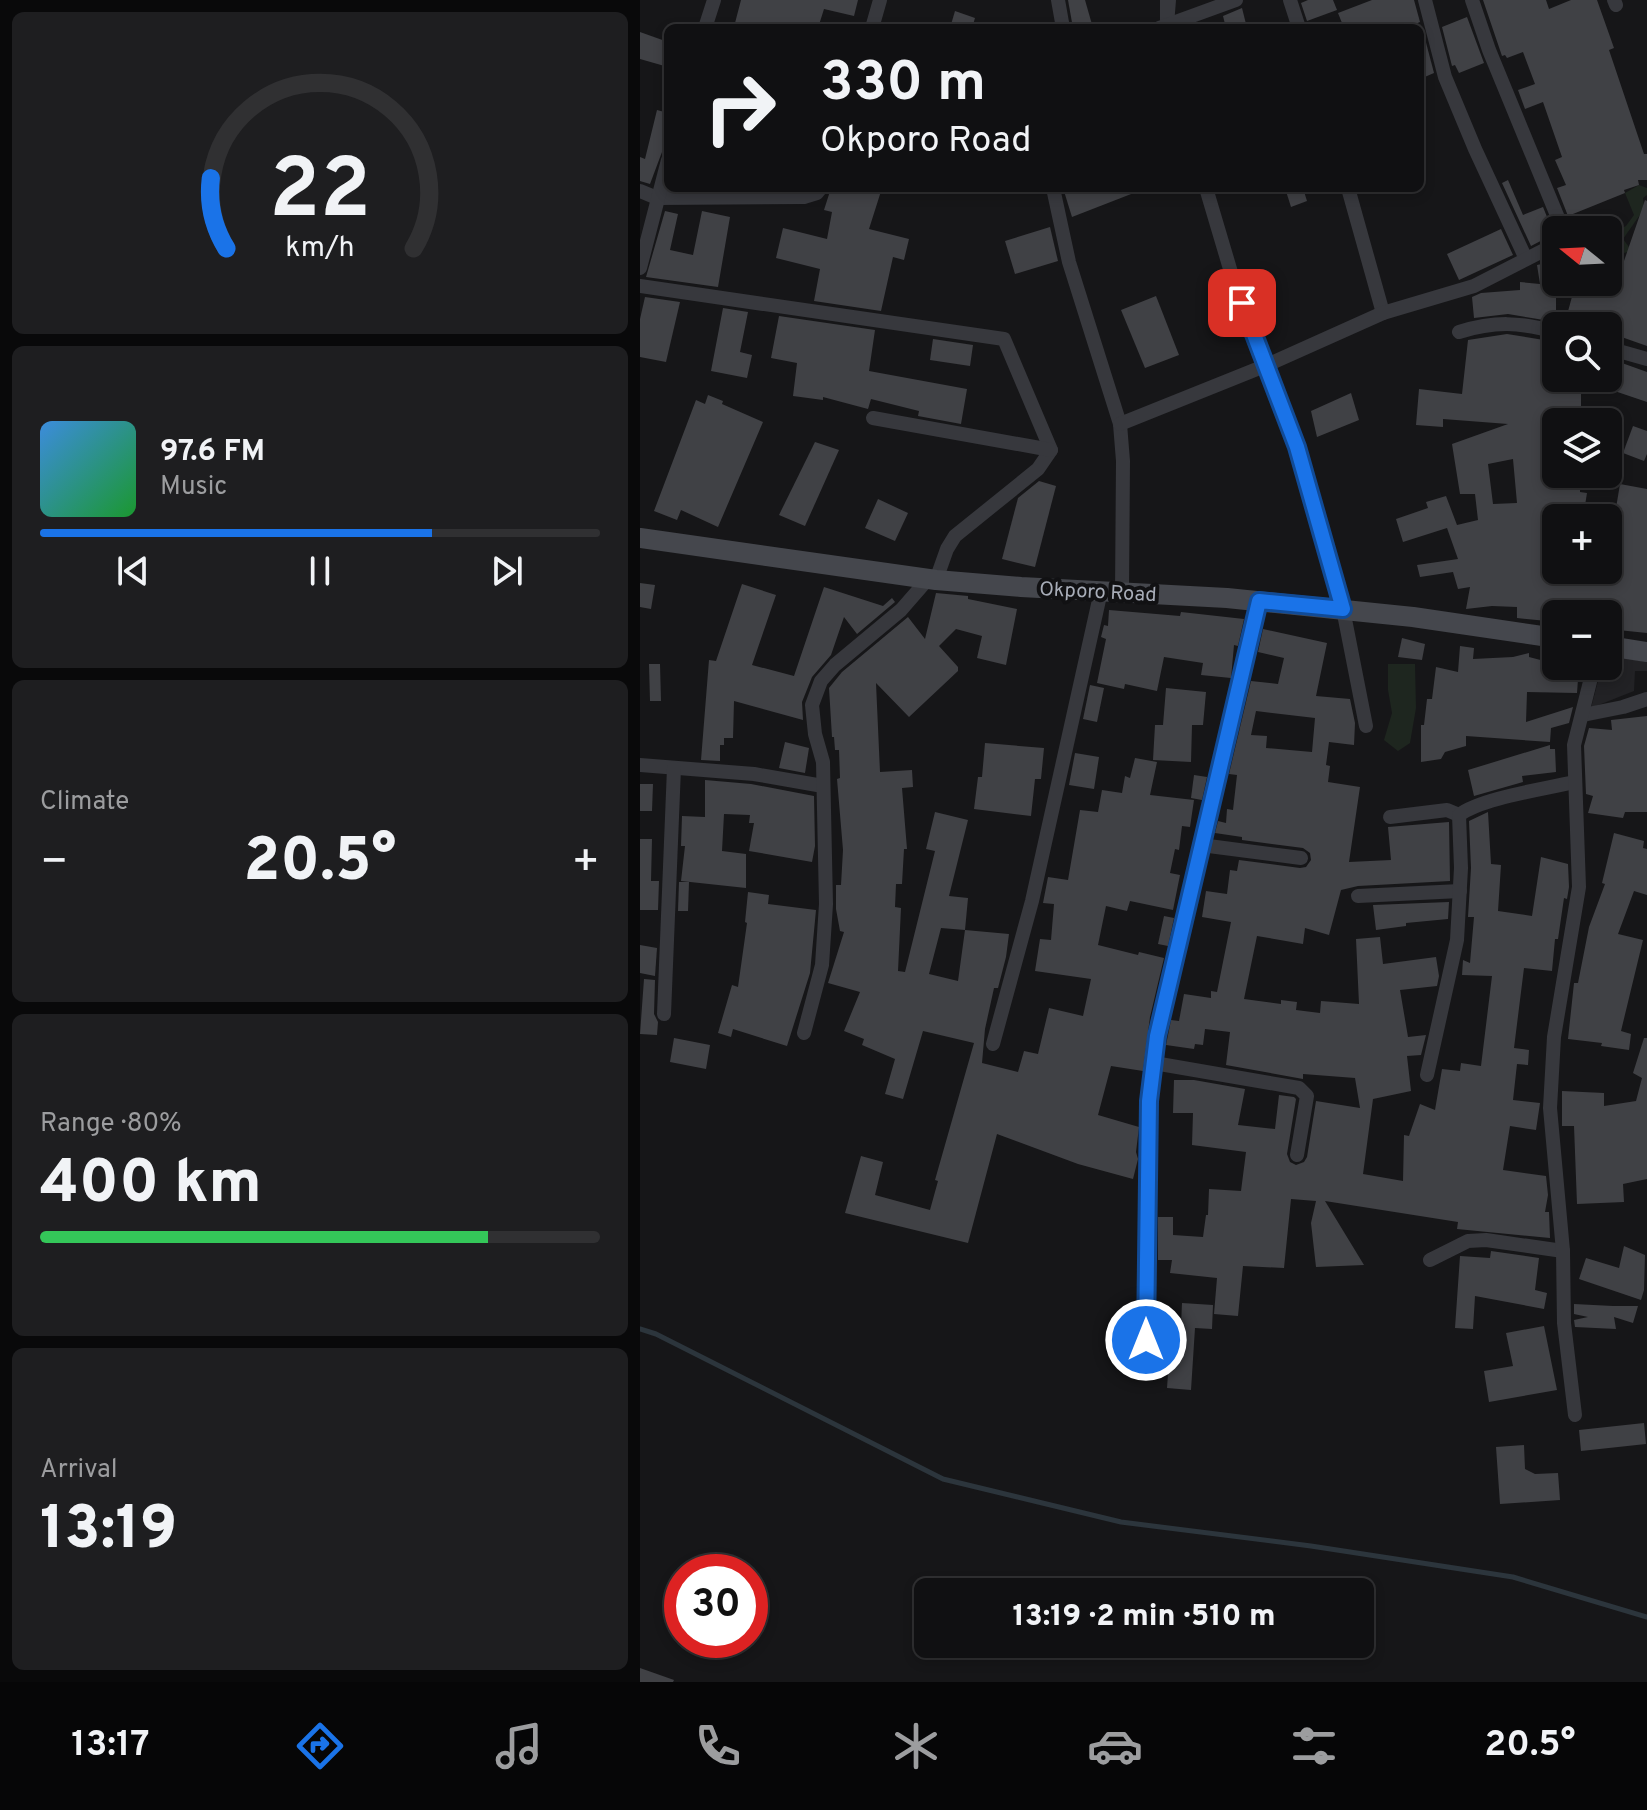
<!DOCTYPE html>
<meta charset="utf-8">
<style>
:root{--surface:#101012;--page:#1e1e20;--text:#f1f3f6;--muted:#9c9d9f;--line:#303032;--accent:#1a73e8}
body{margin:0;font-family:Overpass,sans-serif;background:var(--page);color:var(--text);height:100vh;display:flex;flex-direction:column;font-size:30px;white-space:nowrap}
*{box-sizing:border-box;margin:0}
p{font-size:26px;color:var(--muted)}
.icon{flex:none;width:44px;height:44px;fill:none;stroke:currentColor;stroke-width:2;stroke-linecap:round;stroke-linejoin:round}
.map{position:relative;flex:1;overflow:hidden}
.details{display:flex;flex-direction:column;gap:12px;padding:12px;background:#09090a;width:640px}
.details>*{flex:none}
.banner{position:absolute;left:24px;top:24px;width:760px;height:168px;border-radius:12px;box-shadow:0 4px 12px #0003,0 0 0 2px var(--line);background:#101012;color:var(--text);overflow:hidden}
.needle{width:52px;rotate:288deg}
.buttons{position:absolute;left:902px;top:216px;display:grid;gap:16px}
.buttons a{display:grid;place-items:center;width:80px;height:80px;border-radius:12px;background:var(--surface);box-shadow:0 4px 12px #0003,0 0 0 2px var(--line);font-size:40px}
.speed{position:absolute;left:24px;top:1554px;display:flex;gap:16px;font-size:40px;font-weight:700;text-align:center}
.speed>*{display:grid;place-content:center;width:104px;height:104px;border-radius:50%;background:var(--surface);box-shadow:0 4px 12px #0003,0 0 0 2px var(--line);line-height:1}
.speed .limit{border:12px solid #d22;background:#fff;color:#111}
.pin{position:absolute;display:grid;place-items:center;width:68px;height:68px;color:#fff;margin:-34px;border-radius:16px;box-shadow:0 4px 12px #0006}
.me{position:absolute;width:88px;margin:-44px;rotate:0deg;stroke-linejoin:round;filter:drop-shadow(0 0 6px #0008)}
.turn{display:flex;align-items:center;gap:28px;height:168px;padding:0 24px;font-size:36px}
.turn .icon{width:104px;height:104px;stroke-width:2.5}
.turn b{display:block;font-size:56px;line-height:68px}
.big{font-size:60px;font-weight:800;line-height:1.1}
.details .widget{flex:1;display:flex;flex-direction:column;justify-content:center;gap:12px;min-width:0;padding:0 28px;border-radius:12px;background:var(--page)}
.details .dial{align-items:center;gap:0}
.dial svg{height:208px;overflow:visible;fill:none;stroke:var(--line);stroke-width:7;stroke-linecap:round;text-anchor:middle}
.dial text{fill:var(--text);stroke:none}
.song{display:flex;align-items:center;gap:24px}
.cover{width:96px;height:96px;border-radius:12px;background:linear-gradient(135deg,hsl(210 70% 55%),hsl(130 70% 35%))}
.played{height:8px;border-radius:4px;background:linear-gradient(90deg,var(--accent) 70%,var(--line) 70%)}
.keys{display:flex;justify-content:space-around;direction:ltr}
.heat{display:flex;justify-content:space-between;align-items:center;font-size:44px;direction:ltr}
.charge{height:12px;border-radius:6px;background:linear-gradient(90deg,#34c759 80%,var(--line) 0)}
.trip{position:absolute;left:274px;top:1578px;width:460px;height:80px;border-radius:12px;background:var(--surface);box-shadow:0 4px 12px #0003,0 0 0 2px var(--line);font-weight:800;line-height:80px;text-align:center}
.dock{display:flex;height:128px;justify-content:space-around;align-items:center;background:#060607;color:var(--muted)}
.dock .icon{width:56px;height:56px}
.dock .on{color:var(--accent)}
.dock b{font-size:36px;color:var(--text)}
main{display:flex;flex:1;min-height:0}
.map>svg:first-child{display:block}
</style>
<main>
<section class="details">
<div class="widget dial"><svg viewBox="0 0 100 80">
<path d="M14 69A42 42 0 1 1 86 69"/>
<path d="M14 69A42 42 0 0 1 8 42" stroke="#1a73e8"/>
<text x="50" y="56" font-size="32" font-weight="700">22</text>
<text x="50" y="72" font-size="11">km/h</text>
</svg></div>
<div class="widget">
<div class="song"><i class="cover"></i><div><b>97.6 FM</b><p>Music</p></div></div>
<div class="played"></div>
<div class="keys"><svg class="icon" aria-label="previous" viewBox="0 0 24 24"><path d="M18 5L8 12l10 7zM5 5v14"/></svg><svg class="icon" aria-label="pause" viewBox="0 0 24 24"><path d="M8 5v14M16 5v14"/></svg><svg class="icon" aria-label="next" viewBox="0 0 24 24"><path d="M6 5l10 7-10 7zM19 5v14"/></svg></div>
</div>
<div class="widget"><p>Climate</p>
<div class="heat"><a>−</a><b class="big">20.5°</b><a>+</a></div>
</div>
<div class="widget"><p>Range · 80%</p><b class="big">400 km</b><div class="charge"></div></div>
<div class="widget"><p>Arrival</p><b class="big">13:19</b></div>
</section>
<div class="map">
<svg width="1007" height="1682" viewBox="0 0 1007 1682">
<rect width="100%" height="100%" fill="#161618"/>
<path fill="#222225" d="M968,655L1007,662V671H995L994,691L951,708L962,666H968Z"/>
<g fill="#1e261f">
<path d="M999,185L1007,188V195L1003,198L1004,209L983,239L992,251L984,253L968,249V234L986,226L994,215L985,193Z"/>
<path d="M748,664H775L776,708L770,743L758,751L744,740L752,713L748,690Z"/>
</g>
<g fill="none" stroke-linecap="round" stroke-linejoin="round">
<path stroke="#2c353c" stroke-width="5" d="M0,1329L16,1334L303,1479L481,1522L671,1546L873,1577L1007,1617"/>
</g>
<g fill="#404145" fill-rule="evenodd">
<path d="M101,0H218L214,16L184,9L178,28H114L95,23Z"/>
<path d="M428,0H445L453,28H433Z"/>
<path d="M668,0H693L697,10L667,21L661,3Z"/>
<path d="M732,0H774L780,22L765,28H704L698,13Z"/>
<path d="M843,0H906L909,9L931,0H957L974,48L969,50L1004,154H1007V180H998L999,185L984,190L985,193L928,216L917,188L926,185L915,160L922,157L903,102L885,109L878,90L895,84L883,52L867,58L865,55L862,56Z"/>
<path d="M602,8L607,28H586L583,16Z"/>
<path d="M315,11L335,18L332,28H310Z"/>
<path d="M827,17L844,63L819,73L815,65L812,66L802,27Z"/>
<path d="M0,32L28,42V67L0,59Z"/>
<path d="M784,35L794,73L780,79V36Z"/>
<path d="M17,110L28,113V136L10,184L0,181V157L5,159Z"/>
<path d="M868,180L883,215L903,207L914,234L891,246L862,183Z"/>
<path d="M191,188H242L229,229L269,239L264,260L253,257L241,311L174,301L180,269L136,258L143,228L187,239L192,212L184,210Z"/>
<path d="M423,188H504V189L432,217Z"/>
<path d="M645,188H663L667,201L651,207Z"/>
<path d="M1005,200L1007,201V346L973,334L976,326H924L936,282H968V256L984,261Z"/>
<path d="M25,211L38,214L30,250L53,255L62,211L90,217L78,287L6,277Z"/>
<path d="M410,227L418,261L375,274L365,241Z"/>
<path d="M861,229L873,255L819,280L807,254Z"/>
<path d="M916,261V322L868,314L834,318L832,297L841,293L880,290V282L900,284L897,265Z"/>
<path d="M516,296L539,355L505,368L481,310Z"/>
<path d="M5,297L40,302L26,362L0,357V319Z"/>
<path d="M83,308L108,312L100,352L112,355L107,378L71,371Z"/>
<path d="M139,316L235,330L229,371L327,389L321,424L278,416L279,411L231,399L228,409L183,397V400L153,396L157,363L131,358Z"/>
<path d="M867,334L916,342V378H941V422H916V474H940V492L947,493L943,518H916V570H968V507L976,508L980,484L1007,489V633L968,629V614L907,615V621L877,618V607L852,606L826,609L830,587L818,589L813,572L780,577L777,565L818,559L807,528L763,542L756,519L788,508L786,502L806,496L817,525L838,520L835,494H820L812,444L868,424L803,419V427L776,425L779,389L822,394L828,340ZM873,459L877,503L853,504L848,464Z"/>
<path d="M293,339L333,345L330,366L290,360Z"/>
<path d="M968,358L1007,372V402L942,380V378H968Z"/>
<path d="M711,393L719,420L677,437L671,411Z"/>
<path d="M68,395L83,401L82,404L123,422L78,527L41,510L37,520L14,511L56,400L65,404Z"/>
<path d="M993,426L1007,431V454L1004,461L983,453Z"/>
<path d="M175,442L199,450L165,526L139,515Z"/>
<path d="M399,481L416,486L395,567L362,559L378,498Z"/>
<path d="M238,499L268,513L255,541L225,528Z"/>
<path d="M0,583L15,585L11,609L0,607Z"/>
<path d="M102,584L136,595L112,665L154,676L184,587L243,606L252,598L255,602L217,634L204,617L191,655L172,677L162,702L163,720L94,701L93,738H84V745H80V761L61,760L69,660L76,661Z"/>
<path d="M296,593L328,596V599L377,609L366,665L337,658L342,636L316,629L299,646L318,667V671L269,717L236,683L240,772L272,770L273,787L262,788L267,849H264L262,884H256L255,907L261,908L258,971L265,972L295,851L286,849L295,812L328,820L309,896L328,898L325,930L369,934L366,957L358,988H354L345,1029L342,1063L378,1072L384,1051L398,1054L409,1008L443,1016L451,979L395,971L400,939L411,940L414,904L403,903L408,877L428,880L440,810L458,812L462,790L482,793L485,776L490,778L495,758L517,762L510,795L554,800L550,827L542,826L539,850L535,849L530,873L540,875L533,910L490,901L487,911L466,906L458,945L498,955L499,952L524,958L510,1017L503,1071L471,1066L458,1115L499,1127L496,1152L498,1159L493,1179L438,1164L357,1134L328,1243L205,1213L221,1156L243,1162L235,1195L290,1210L298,1181L295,1180L334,1043L283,1031L263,1099L245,1094L255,1059L222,1045L224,1039L204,1031L220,992L188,983L204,932L200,931L196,909V885H201L203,850L197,779L200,778L199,750H195L194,737H192L189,688L202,672L268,617L285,639ZM301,928L325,930L318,981L289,974Z"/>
<path d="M469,610L540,616L541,612L604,619L598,646L594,645L591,678L561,675L563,663L524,657L517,691L485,684L484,689L457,683L466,639L461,637L464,625L468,626Z"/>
<path d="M623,629L687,643L676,696L710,699L715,723L714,745L689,742L686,765L690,766L688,782L720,787L709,862L751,860L748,827L809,822L810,881L718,886L701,890L689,935L665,928L663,944L617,936L604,999L641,1004V1000L657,1002L656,1010L680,1013L681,1001L719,1004L716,939L740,937L743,964L796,957L799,976L797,986L760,990L768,1037L786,1035L781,1055L767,1056L771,1091L733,1099L723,1174L763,1181L764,1135L769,1136L780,1104L795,1110L802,1069L820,1071L821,1063L841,1066L852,976L822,975L823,960L830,963L834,917H828L831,868L829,821L848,812L851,864L861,865L858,911L892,916L901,857L928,864L929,887L927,899L924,898L918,939H915L912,971L884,968L874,1048L889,1050L888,1065L877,1064L873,1100L900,1103L896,1130L870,1126L863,1170L906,1176L908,1195L905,1212H909L910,1238L817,1229L818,1222L685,1201L724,1265L676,1267L671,1223L676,1201L651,1199L644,1268L603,1266L598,1316L574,1314L577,1278L530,1273L532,1260H518V1217H533V1235L563,1237L566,1215H568L569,1189L601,1191L606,1152L552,1145L553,1113H533L534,1080H554L605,1089L598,1125L635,1129L639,1095L654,1097L656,1099L647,1154L650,1162L656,1165L664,1162L667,1157L676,1101L720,1108L715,1078L663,1074V1079L586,1065L590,1032L565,1029L563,1045L555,1044L554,1049L526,1045L531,1020L539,1021L544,994L571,998V991L577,992L591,922L562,917L566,891L587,894L590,870L597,871L599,860L660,868L666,867L671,860L670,853L663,848L602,840V837L575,833L578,821L586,823L587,809L593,810L597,775L589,774L611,681L638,684L644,658L618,652ZM616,711L675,718L672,752L626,748L627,736L611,735Z"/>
<path d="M762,638L785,644L782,660L758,657Z"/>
<path d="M820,646L834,648L833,659L873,657L889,653V657L912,663V666H939L937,693L887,692L886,722L933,707L929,723L911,728L910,742L826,736V746L805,752L801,759L781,762V725H784L787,699H792L796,667L818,672Z"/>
<path d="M9,664H20L21,701H10Z"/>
<path d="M450,685L464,688L457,722L443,719Z"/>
<path d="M526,688L566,692L563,725H552L551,762L513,760L515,725H523Z"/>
<path d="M1007,716V812H985L983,818L948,813L953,796L946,794L944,746L949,728L972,730L971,720Z"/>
<path d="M145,742L169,748L165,773L139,768Z"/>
<path d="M345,743L404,748L401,779H395L391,816L334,809L338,777H342Z"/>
<path d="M910,745V749H915L916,772L882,776L883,782L834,796L828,770Z"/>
<path d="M435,753L459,757L454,789L429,785Z"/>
<path d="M554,775L567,777L562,800L551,798Z"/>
<path d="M65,780L111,784L174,796L175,846L172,862L109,851L114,823H109L110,815L84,814L82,851L106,854V888L41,881L45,846H41L42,816L65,817Z"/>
<path d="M0,784H13L12,811H0Z"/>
<path d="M974,833L1004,841L1003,848L1007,849V895L994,891L978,934L1003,940L981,1031L991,1034L989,1050L961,1046L962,1043L928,1039L934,983H938L949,927L965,884L962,883Z"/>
<path d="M0,839H12L11,881H19L18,910H0Z"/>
<path d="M39,882H49L48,911H38Z"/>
<path d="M108,892L129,895L128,904L176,910L170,973L147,1046L93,1029L91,1037L78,1033L92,985L98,987L107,923L105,922Z"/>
<path d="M809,902L808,919L766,923V926L736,930L733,905Z"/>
<path d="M524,916L534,918L528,946L518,944Z"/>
<path d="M0,945L17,948L15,976L0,973Z"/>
<path d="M4,979L15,980L14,1014L18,1022L17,1035L0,1034Z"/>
<path d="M34,1038L70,1045L66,1069L30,1062Z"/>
<path d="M1004,1038H1007V1179L983,1184L984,1202L937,1204L934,1126H922V1091L964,1093V1106L996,1101L1002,1078L993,1073Z"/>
<path d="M984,1246L1005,1255L1004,1290L1001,1300L939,1279L946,1258L979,1268Z"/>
<path d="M851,1251L899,1258L895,1290L907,1293L904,1309L835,1296L833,1329L815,1328L820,1256L850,1258Z"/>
<path d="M542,1303L573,1305L572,1329L555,1328L551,1390L527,1388L530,1346L540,1347Z"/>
<path d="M934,1304L973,1306H998L993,1323L974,1317L976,1329L935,1327L934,1320L948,1317L934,1314Z"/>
<path d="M904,1326L917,1390L849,1402L844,1371L873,1366L866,1333Z"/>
<path d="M1004,1423L1006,1444L941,1451L939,1430Z"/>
<path d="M884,1445L885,1469L895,1474L918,1473L920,1500L860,1504L856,1447Z"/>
<path d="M0,1668L34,1680L33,1682H0Z"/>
</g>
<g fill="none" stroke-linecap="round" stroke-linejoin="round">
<g stroke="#37383d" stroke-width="14">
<path d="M418,0L423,28"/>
<path d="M527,0V25L529,0"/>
<path d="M650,0L659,28"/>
<path d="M785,0L805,77L835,149L886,259"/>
<path d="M832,0L849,50L923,230"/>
<path d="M974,0L976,5"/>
<path d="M65,28L74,0"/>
<path d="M232,28L240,0"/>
<path d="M519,28L596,0"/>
<path d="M413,188L429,262L480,424L483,461L482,592"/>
<path d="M566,188L593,279L657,447L703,609L726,726"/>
<path d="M708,188L743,313"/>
<path d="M0,191L17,198L164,197L177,193L181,188"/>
<path d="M0,268L28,160"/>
<path d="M0,286L364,339L411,450L398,469L315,536L307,549L296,580"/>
<path d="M819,332C855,321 879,322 916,332"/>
<path d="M968,348L1007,359"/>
<path d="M233,418L411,450"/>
<path d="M480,424L627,365L743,313L834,286L916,244"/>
<path d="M943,715L983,707L1007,699"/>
<path d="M0,765L114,774L183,786"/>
<path d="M750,817L807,810L819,815"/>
<path d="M561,845L661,858"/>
<path d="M718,896L820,891"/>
<path d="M24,1014L34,768"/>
<path d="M164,1033L182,965L186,904L183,762L175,734L172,705L181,681L195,665L261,610L288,579"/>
<path d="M353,1044L392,901L461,591"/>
<path d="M514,1063L659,1088L667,1096L657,1155"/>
<path d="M787,1075L817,940L821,868L819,815C841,798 905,789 934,782"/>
<path d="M790,1260L828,1241L846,1240L923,1251"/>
<path d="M506,1340L509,1101L517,1036L619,601"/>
<path d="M935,1415L924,1323L923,1251L910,1108L914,1037L939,887L934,745L954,666"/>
</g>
<g stroke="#45474d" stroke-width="20">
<path d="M0,538L296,580L381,587L587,598L773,617L916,638"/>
<path d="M968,646L1007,652"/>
</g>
</g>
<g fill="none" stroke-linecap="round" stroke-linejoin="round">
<g stroke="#114b97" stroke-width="20">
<path id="route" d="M506,1340L509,1101L517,1036L619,601L703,609L657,447L602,303"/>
</g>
<use href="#route" stroke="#1a73e8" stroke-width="14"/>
</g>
<g text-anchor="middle" stroke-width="8" stroke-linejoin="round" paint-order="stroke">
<g font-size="20" fill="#a8adb8" stroke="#111113">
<text transform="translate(458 591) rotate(3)" y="7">Okporo Road</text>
</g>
</g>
</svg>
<div class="buttons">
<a><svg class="needle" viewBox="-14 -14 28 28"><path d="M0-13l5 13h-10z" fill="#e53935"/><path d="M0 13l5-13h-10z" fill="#9c9d9f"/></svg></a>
<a><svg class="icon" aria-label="search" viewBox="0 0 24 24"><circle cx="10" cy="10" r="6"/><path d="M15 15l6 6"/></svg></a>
<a><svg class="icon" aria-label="layers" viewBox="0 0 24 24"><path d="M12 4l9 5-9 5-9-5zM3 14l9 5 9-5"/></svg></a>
<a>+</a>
<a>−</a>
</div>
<div class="speed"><div class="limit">30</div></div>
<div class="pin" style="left:602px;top:303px;background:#d93025"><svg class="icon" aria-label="arrive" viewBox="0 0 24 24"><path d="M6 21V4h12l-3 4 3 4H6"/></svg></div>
<svg class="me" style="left:506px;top:1340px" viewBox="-20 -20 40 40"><circle r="17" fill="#1a73e8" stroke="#fff" stroke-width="3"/><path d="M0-11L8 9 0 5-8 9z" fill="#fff"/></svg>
<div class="trip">13:19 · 2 min · 510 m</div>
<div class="banner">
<div class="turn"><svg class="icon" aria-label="right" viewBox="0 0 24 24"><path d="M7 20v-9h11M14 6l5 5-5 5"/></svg><div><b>330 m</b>Okporo Road</div></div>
</div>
</div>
</main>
<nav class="dock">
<b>13:17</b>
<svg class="icon on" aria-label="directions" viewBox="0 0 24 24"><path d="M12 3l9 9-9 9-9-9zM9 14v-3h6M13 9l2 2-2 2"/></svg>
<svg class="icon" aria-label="music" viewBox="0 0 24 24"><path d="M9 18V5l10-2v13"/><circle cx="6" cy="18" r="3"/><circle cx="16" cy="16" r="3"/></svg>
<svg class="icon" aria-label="phone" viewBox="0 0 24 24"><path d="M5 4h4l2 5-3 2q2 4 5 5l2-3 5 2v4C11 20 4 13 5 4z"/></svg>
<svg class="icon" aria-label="climate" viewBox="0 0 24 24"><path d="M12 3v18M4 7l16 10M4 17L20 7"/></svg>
<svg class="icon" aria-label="car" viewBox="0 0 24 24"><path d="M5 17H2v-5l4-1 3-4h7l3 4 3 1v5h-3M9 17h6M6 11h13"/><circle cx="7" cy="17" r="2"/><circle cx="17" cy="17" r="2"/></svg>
<svg class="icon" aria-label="filters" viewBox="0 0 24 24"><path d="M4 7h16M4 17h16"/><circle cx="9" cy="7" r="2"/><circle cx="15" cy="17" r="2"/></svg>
<b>20.5°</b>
</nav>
